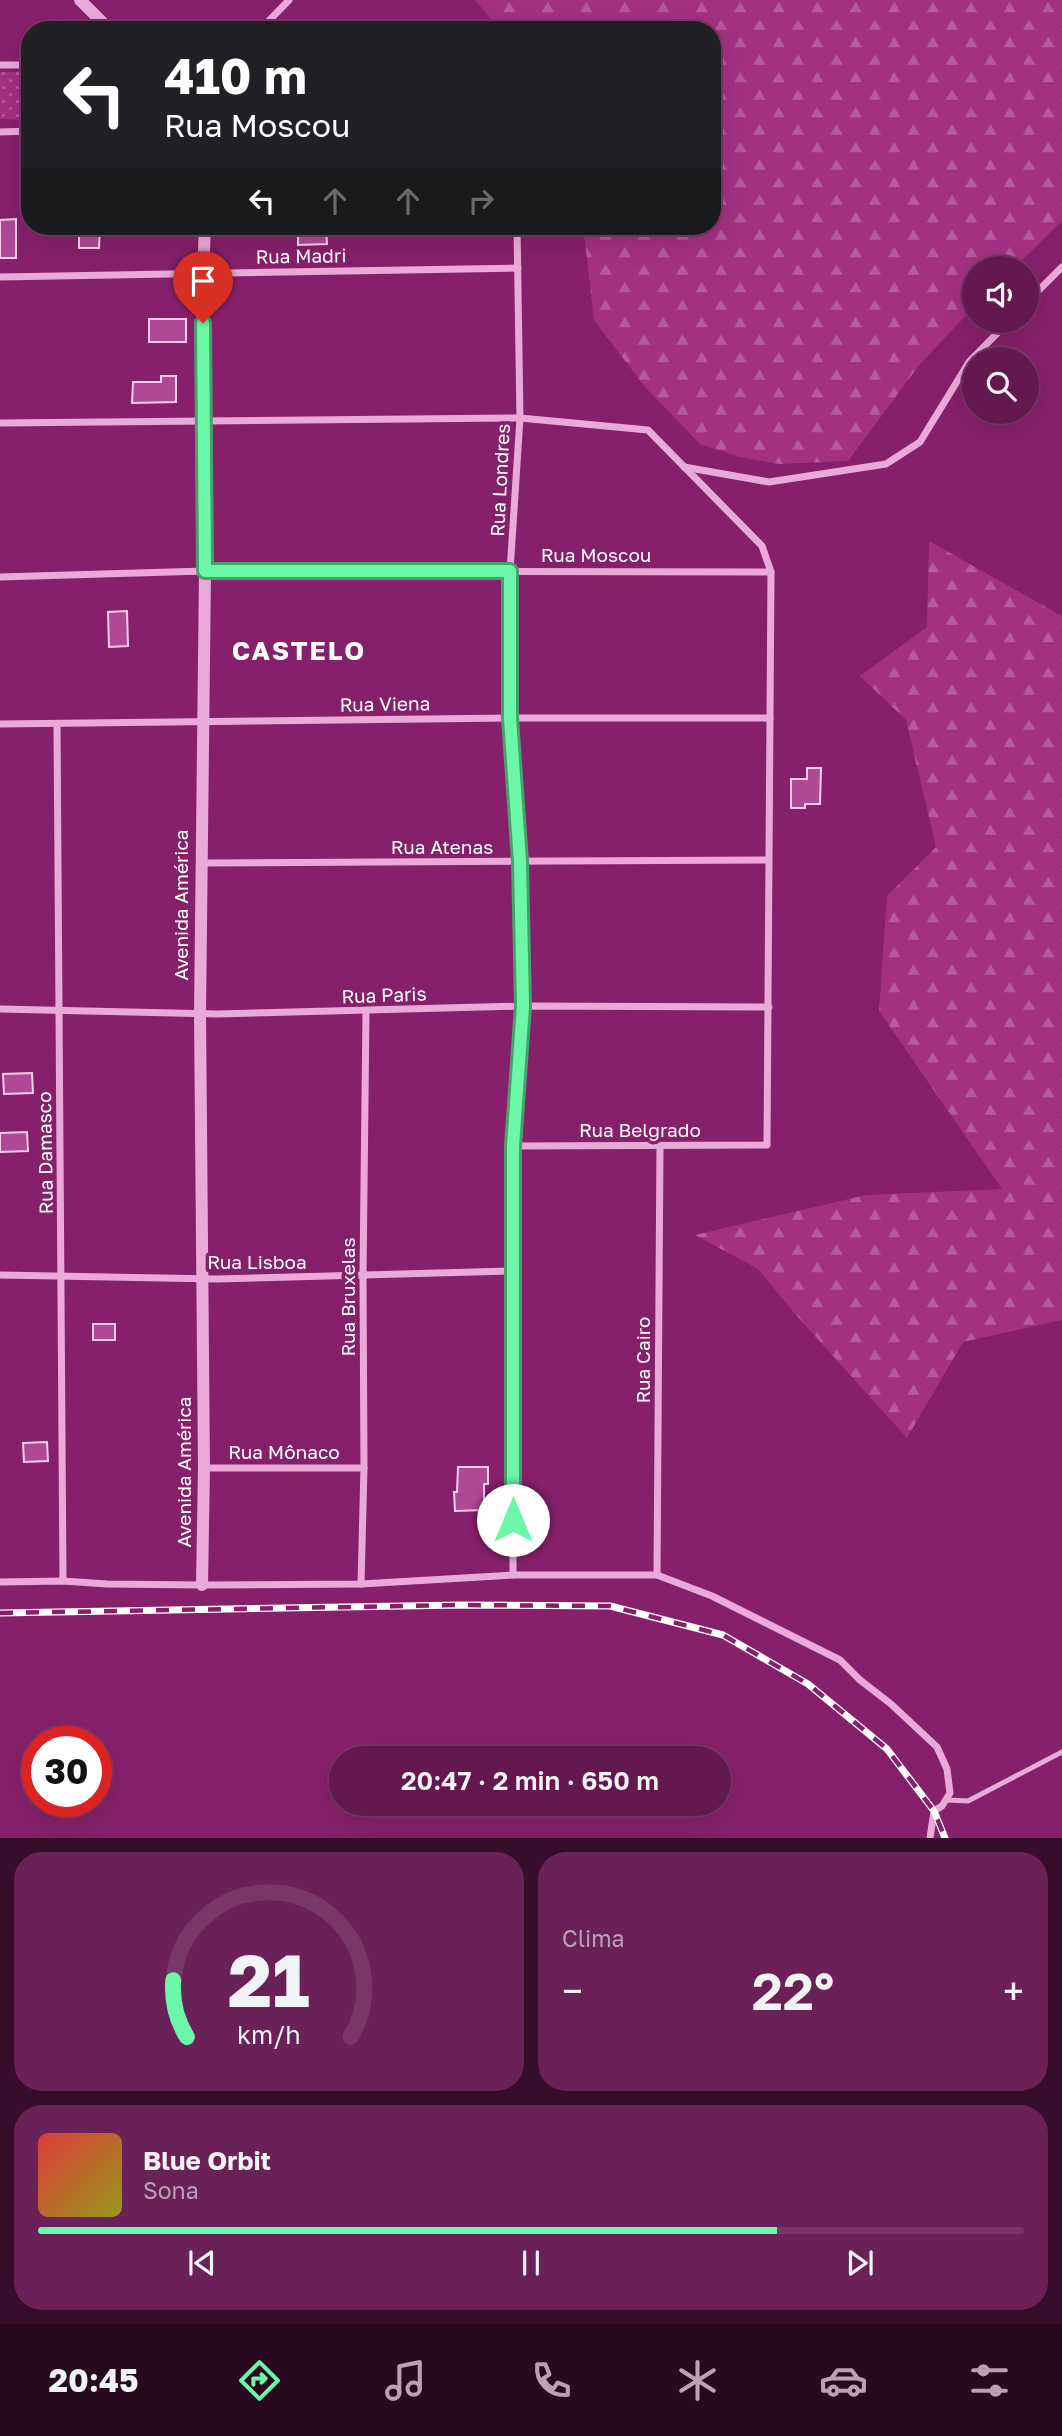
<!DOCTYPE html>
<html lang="pt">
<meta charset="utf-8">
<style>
:root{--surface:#641850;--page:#6a2157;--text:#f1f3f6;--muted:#bba0b7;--line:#783767;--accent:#6bf7a7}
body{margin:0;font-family:"Golos Text",sans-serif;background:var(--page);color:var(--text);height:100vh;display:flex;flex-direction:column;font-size:26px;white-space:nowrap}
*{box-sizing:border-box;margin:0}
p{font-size:23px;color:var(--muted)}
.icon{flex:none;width:38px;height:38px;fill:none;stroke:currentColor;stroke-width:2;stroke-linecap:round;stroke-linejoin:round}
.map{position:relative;height:1838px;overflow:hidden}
.drawer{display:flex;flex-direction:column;gap:14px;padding:14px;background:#370d2c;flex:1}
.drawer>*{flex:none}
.banner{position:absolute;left:21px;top:21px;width:700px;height:214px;border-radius:28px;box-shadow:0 7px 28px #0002,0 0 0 2px var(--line);background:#202124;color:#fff;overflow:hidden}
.fabs{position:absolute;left:962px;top:256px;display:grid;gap:14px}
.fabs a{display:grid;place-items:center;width:77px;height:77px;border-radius:50%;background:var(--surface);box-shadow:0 7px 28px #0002,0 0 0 2px var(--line);font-size:35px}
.speed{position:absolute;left:21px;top:1726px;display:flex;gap:14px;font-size:35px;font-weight:700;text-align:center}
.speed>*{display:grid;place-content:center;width:91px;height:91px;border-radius:50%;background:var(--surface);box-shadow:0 7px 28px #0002,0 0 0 2px var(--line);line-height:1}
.speed .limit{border:10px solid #d22;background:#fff;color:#111}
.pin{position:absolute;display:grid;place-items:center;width:60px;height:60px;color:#fff;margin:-72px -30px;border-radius:50% 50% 50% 0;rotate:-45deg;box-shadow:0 0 7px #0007}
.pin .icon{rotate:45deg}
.me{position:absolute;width:77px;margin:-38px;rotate:0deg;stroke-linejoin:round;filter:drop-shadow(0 0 5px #0008)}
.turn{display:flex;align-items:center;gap:24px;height:147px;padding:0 28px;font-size:32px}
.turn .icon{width:91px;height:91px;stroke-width:2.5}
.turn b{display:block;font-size:49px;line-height:60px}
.lanes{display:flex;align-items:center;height:66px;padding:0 28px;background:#0003;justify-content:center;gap:35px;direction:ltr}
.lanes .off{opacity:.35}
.big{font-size:52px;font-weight:600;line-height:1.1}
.drawer .tile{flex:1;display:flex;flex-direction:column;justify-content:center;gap:10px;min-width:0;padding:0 24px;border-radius:28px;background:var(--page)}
.drawer .dial{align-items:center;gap:0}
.dial svg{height:182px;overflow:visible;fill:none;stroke:var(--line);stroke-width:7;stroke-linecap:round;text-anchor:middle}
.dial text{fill:var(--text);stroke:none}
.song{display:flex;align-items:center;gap:21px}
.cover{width:84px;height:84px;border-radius:10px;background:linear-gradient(135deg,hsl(0 70% 55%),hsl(60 70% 35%))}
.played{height:7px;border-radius:4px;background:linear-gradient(90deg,var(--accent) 75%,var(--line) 75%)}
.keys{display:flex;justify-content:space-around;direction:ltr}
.heat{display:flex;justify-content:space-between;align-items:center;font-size:38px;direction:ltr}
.drawer .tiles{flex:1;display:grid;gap:14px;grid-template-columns:1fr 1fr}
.tile:last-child{grid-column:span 2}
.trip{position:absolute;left:329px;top:1746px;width:402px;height:70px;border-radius:35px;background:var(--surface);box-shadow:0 7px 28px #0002,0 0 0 2px var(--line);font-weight:600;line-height:70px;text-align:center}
.menu{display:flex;height:112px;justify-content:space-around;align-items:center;background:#280a20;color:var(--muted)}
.menu .icon{width:49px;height:49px}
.menu .current{color:var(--accent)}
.menu b{font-size:32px;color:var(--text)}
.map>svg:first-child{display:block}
</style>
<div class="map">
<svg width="1062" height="1838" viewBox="0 0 1062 1838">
<defs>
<pattern id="forest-firs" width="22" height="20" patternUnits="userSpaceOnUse" patternTransform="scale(1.75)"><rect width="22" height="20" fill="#a33183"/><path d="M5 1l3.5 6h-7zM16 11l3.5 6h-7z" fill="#b55a9c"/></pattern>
<pattern id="park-dots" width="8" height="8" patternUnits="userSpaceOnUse" patternTransform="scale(1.75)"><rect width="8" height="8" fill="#a33183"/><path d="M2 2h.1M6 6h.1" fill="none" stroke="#b55a9c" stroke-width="1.8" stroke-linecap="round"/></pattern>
</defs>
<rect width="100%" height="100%" fill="#86206a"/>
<g fill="url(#forest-firs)">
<path d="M475,0H1062V221L1014,268H975V306L920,364L848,461L779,464L740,457L700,444L645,387L594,320L583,226H712V30H500Z"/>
<path d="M929,541L1062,616V1320L963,1342L907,1438L795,1314L758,1269L695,1235L866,1195L1002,1189L879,1011L887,896L936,847L906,720L860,676L927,627Z"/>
</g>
<path fill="url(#park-dots)" d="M0,72H30V120L0,119Z"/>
<g fill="#af4993" stroke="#f7ceec" stroke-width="2">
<path d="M16,219V258H0V220Z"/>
<path d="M79,226H100L99,248H79Z"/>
<path d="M298,226H326L327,244L298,245Z"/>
<rect x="149" y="319" width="37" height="23"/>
<path d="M161,376H176V402L132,403L133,382H161Z"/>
<path d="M127,611L128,646L109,647L108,612Z"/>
<path d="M807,768H821L820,804H805V808H791V779H807Z"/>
<path d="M32,1073L33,1093L4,1094L3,1074Z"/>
<path d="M27,1132L28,1151L0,1152V1133Z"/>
<rect x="93" y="1324" width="22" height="16"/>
<path d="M47,1442L48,1461L24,1462L23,1443Z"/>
<path d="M458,1467H488V1484H484V1510L455,1511L454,1492H457Z"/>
</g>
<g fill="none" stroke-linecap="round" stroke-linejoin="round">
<path stroke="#eaaad9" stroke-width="5" d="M947,1800L968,1801L1062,1752"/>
<g stroke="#eaaad9" stroke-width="7">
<path d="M260,30L289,0"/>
<path d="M0,65H30"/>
<path d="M0,132L30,131"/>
<path d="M0,277L518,268"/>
<path d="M1027,302L1062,267"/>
<path d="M0,423L520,418L648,430L762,546L771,572L767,1145L513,1146"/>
<path d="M684,467L769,482L886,464L920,442L969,362L1010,320"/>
<path d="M0,577L205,571L771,572"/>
<path d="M0,724L510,718H770"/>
<path d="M57,724L63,1581"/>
<path d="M200,863L768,860"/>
<path d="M0,1009L217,1014L523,1006L769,1007"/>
<path d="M0,1275L216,1279L514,1271"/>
<path d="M204,1468H364"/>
<path d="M513,1575V1146L523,1006L520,862L510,718V571L520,418L517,226"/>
<path d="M657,1575L660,1146"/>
<path d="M0,1582L63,1581L107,1584L202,1585L361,1584L513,1575H657L712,1596L840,1660L860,1680L891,1704L937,1747L947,1769L950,1793L942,1806L934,1811L930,1838"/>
<path d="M361,1584L364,1468L363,1276L366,1011"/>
</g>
<g stroke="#eaaad9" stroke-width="12">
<path d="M80,0L110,30"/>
<path d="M202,1585L204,1468L200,1014L205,571L203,273L205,226"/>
</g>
<g stroke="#fff" stroke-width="7">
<path id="rail" d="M0,1613L461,1605L610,1606L723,1635L808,1684L887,1749L934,1811L945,1838"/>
</g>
<use href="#rail" stroke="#86206a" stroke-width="4.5" stroke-dasharray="13" stroke-linecap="butt"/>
</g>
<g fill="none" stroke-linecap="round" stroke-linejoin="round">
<g stroke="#46a16d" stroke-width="18">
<path id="route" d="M203,323L205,571H510V718L520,862L523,1006L513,1146V1520"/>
</g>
<use href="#route" stroke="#6bf7a7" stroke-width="12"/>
</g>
<g text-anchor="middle" stroke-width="7" stroke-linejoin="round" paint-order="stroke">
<g font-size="19" fill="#fff" stroke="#86206a">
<text transform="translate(301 256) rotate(-1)" y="7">Rua Madri</text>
<text transform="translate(500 480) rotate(-87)" y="7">Rua Londres</text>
<text x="596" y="562">Rua Moscou</text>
<text transform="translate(385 704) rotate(-1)" y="7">Rua Viena</text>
<text x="442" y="854">Rua Atenas</text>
<text transform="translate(181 905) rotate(-90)" y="7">Avenida América</text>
<text transform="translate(384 995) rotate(-2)" y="7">Rua Paris</text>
<text x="640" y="1137">Rua Belgrado</text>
<text transform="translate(45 1153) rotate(-91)" y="7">Rua Damasco</text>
<text x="257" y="1269">Rua Lisboa</text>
<text transform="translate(348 1297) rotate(-90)" y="7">Rua Bruxelas</text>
<text transform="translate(643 1360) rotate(-90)" y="7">Rua Cairo</text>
<text x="284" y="1459">Rua Mônaco</text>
<text transform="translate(184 1472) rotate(-90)" y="7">Avenida América</text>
</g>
<g font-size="26" font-weight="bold" letter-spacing="2" fill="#fff" stroke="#86206a">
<text x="299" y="660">CASTELO</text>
</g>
</g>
</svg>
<div class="fabs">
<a><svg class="icon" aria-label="sound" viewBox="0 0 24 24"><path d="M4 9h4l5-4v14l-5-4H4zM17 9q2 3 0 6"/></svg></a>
<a><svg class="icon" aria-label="search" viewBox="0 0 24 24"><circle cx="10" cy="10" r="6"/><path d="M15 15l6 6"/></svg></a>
</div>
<div class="speed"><div class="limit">30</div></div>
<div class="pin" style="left:203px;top:323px;background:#d93025"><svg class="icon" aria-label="arrive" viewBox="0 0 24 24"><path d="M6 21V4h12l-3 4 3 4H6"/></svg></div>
<svg class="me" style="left:513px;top:1520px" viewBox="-20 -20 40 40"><circle r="19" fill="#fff"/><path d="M0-13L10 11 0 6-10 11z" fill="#6bf7a7"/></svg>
<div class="trip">20:47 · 2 min · 650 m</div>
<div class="banner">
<div class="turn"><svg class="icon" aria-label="left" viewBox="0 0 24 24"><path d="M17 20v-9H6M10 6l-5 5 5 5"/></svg><div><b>410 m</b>Rua Moscou</div></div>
<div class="lanes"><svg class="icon" aria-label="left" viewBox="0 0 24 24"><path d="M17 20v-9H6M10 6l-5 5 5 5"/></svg><svg class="icon off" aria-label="ahead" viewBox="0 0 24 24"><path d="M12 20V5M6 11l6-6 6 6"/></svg><svg class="icon off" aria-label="ahead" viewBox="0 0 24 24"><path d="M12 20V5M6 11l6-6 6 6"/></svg><svg class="icon off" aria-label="right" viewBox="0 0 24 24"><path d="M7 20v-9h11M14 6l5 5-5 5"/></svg></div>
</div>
</div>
<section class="drawer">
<div class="tiles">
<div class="tile dial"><svg viewBox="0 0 100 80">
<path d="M14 69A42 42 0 1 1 86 69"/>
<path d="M14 69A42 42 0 0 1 8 44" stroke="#6bf7a7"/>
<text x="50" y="56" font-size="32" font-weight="700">21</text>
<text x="50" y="72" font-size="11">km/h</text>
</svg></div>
<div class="tile"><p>Clima</p>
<div class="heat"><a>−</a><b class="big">22°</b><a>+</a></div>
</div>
<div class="tile">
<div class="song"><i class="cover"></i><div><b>Blue Orbit</b><p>Sona</p></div></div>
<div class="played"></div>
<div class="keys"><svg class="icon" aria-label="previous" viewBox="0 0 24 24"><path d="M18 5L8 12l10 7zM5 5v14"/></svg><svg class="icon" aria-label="pause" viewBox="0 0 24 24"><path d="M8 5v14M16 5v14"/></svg><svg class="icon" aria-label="next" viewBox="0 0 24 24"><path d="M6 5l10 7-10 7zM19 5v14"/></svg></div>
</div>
</div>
</section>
<nav class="menu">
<b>20:45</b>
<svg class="icon current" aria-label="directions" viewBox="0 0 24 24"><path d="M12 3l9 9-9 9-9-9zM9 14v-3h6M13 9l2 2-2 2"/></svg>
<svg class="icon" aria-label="music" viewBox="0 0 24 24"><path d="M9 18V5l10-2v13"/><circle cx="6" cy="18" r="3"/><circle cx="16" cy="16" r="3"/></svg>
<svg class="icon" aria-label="phone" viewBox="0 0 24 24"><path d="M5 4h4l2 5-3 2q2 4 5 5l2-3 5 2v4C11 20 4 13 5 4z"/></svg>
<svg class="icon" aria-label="climate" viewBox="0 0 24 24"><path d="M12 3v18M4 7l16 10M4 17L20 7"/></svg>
<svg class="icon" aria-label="car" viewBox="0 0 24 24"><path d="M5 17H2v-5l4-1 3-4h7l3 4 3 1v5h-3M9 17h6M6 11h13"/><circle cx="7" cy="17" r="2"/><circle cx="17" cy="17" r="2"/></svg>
<svg class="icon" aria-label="filters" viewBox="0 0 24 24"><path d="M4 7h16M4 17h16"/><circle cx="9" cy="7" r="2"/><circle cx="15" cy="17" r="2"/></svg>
</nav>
